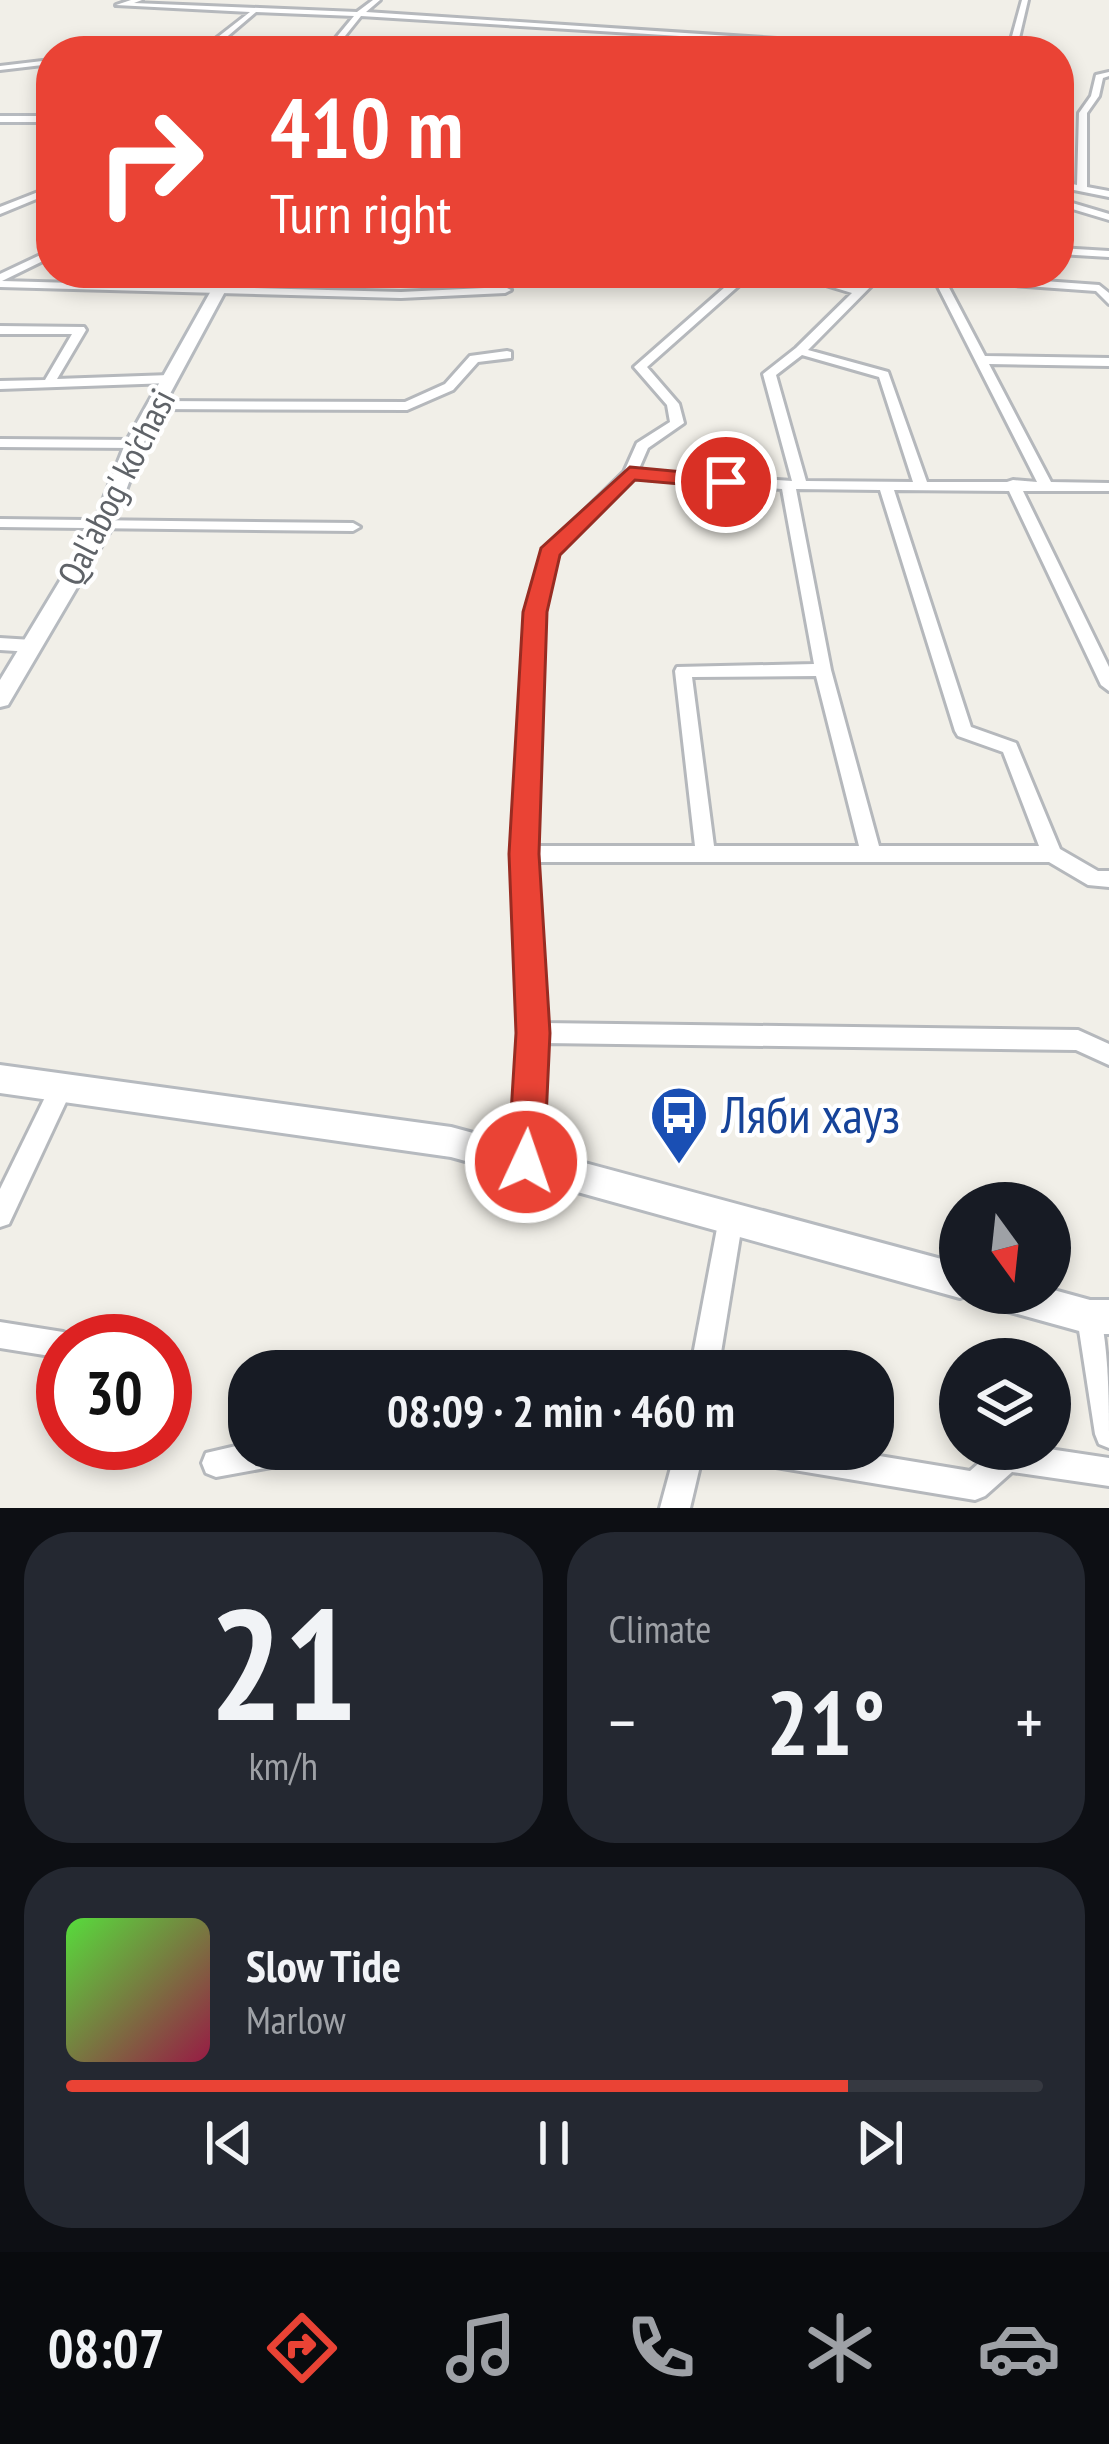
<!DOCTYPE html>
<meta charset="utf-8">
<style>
:root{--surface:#171b24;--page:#242831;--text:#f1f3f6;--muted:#9ea1a6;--line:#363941;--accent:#ea4335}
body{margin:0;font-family:"PT Sans Narrow",sans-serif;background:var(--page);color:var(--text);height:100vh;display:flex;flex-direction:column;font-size:45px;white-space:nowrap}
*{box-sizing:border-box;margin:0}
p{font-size:39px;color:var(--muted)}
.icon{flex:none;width:66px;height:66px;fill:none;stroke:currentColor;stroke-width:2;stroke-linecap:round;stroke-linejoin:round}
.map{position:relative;height:1508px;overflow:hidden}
.drawer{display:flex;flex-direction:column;gap:24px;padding:24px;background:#0d0f14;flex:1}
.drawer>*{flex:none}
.top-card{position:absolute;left:36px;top:36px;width:1038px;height:252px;border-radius:48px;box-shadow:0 6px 18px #0003;background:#ea4335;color:#fff;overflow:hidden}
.needle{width:78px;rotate:165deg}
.tools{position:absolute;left:939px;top:1182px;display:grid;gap:24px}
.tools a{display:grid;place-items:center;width:132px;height:132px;border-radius:50%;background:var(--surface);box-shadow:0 6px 18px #0003;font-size:60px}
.speed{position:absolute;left:36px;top:1314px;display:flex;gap:24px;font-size:60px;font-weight:700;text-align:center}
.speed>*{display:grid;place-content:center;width:156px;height:156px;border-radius:50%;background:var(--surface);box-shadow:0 6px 18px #0003;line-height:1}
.speed .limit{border:18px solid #d22;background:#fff;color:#111}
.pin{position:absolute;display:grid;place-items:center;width:102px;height:102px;color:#fff;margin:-51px;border:6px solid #fff;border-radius:50%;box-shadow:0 3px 12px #0007}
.me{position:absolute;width:132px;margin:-66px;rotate:3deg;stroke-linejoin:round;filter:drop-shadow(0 0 9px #0008)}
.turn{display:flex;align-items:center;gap:42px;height:252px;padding:0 36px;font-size:54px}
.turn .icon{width:156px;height:156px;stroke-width:2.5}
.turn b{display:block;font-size:84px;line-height:102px}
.big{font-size:90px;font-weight:600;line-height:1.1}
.drawer .card{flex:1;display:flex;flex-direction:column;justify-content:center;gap:18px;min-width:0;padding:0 42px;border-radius:48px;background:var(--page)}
.drawer .dial{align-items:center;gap:0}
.dial b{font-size:156px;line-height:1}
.song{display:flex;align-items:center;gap:36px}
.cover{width:144px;height:144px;border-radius:18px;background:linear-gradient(135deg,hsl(110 70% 55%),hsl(340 70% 35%))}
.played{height:12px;border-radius:6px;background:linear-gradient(90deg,var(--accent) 80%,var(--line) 80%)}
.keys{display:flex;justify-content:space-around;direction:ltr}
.heat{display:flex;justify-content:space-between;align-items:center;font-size:66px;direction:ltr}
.drawer .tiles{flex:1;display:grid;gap:24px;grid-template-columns:1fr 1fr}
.card:last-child{grid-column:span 2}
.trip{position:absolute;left:228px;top:1350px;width:666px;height:120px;border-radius:48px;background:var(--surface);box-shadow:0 6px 18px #0003;font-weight:600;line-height:120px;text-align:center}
.menu{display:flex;height:192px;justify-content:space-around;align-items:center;background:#090b0e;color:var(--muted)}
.menu .icon{width:84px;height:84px}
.menu .on{color:var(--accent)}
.menu b{font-size:54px;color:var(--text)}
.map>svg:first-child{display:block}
</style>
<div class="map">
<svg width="1109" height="1508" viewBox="0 0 1109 1508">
<rect width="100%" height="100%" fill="#f1efe8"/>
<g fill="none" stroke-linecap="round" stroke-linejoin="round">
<g stroke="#b5b8bc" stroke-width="6">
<g id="street">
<path d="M131,0H142L134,3L357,12L373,0H380L366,12L960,51H921L361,16L333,51H325L354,16L256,12L222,41L261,43L264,47L216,45L209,51H200L250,12L116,5Z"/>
<path d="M1022,0H1028L1016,51H1008Z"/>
<path d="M51,60V64L0,70V66Z"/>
<path d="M1109,72V76L1103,78L1099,96L1087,113V187L1109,191V197L1059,187V181L1077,185L1079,113L1091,96L1096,75Z"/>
<path d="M51,187V193L0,214V207Z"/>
<path d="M1059,199L1109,214V220L1059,205Z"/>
<path d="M1059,248L1109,251V257L1059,254Z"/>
<path d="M51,250V257L2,281L401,292L505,287L511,290L505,293L401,298L0,287V274Z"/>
<path d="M741,273H753L647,367L679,404L684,423L648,448L638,471L792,481L763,374L796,348L852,293L786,273H803L858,288L873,273H884L808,350L888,372L927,482H1007L1013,480L1037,482L931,273L1099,285L1109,293V304L1096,291L945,280L985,356L1109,358V366L989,364L1051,482L1109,483V491H1023L1109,667V691L1101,685L1009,491L894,490L971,727L1016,743L1060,849L1098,871H1109V887L1088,885L1049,862H534L543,1023L1078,1030L1109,1044V1065L1076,1050L544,1043L538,1162L534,1170L526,1174L518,1170L514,1162L522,1033L514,854L527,612L544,550L624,472L637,443L670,422L667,405L634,367ZM802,355L879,377L913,482L806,481L776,375ZM633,478L782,489L814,664L677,667L675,671L695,846H534L543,612L556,554ZM796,489L880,490L955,731L958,736L1003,752L1039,846H879L831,670ZM816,676L859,846H714L692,677Z"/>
<path d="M0,326L84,327L86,330L57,379L170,375L176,379L170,383L0,389V381L45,380L72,334H0Z"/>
<path d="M507,351L511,352V358L478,362L453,390L407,410L154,409L148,405L154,401L405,402L445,384L470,356Z"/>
<path d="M0,439L134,440L141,444L134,448L0,447Z"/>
<path d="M0,519L353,523L360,527L353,531L0,527Z"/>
<path d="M0,638L32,640L40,646L32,652L0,650Z"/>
<path d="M62,1076L70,1079L73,1087L9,1224L0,1227V1189L54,1079Z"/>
<path d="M731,1206L740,1209L743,1218L718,1371H690L719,1218L722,1209Z"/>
<path d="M1090,1304L1099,1308C1109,1350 1109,1403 1109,1448L1099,1444L1095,1434L1077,1317L1081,1308Z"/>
<path d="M0,1322L63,1332L72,1336L75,1341H63V1358L0,1348Z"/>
<path d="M165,1349L177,1353L180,1363L177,1373L167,1376Z"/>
<path d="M249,1443V1449H307L303,1459L293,1463L216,1477L206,1473L202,1463L206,1453Z"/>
<path d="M676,1449H704L690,1508H660Z"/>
<path d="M737,1449H837L970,1471L995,1449H1049L1109,1458V1486L1012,1472L985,1496L975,1500L751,1463L741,1459Z"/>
</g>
</g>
<g stroke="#b6babf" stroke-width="6">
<g id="secondary">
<rect x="0" y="116" width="51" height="6"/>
<path d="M221,273H235L143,444L113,526L8,705L0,707V680L93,526L125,444Z"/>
<path d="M0,1065L451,1127L960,1264V1293H972L960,1298L451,1157L0,1093Z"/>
<path d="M1050,1289L1090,1300H1109V1334H1090L1003,1310L991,1305L986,1293H1050Z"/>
</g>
</g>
<use href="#street" fill="#fff" fill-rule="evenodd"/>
<use href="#secondary" fill="#fff" fill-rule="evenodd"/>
</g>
<path fill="#ea4335" stroke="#982c22" stroke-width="3" d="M630,467L726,476L736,482L726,488L635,480L560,555L547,612L539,854L550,1033L544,1162L539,1175L526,1180L513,1175L508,1162L516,1033L509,854L523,612L541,548Z"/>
<defs>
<g id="bus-pin" transform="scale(3)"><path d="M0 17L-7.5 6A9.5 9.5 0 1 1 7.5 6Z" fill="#1a4fb4" stroke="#fff"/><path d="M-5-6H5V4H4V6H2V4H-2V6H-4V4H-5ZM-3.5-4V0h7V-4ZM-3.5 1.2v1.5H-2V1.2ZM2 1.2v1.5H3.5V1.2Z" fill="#fff"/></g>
</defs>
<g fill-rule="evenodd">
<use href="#bus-pin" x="679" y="1115"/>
</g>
<g text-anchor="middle" stroke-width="9" stroke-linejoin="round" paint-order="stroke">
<g font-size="36" fill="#5f6368" stroke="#fff">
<text transform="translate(116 487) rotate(-63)" y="13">Qal'abog' ko'chasi</text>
</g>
<g font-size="51" fill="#164399" stroke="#fff" text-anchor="start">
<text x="721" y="1133">Ляби хауз</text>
</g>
</g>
</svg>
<div class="tools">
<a><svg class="needle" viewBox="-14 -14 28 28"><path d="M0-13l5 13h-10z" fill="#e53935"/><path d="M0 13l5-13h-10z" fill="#9ea1a6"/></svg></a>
<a><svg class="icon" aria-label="layers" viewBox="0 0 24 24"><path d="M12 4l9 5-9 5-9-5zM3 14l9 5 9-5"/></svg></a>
</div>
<div class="speed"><div class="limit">30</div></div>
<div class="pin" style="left:726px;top:482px;background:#d93025"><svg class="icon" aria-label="arrive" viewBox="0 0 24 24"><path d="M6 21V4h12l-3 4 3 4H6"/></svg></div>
<svg class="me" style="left:526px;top:1162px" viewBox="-20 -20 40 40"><circle r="17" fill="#ea4335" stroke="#fff" stroke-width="3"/><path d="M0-11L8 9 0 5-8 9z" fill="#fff"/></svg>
<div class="trip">08:09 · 2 min · 460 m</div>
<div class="top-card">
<div class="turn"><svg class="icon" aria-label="right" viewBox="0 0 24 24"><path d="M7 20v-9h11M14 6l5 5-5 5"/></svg><div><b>410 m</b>Turn right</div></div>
</div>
</div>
<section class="drawer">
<div class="tiles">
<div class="card dial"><b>21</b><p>km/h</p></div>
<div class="card"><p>Climate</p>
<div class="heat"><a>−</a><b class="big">21°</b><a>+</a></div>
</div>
<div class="card">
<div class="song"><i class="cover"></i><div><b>Slow Tide</b><p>Marlow</p></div></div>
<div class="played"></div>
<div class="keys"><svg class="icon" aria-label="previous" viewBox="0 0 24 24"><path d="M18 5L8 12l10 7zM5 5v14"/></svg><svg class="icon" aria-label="pause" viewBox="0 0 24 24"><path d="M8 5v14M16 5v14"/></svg><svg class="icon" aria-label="next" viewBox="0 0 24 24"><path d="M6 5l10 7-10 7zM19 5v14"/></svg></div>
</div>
</div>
</section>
<nav class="menu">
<b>08:07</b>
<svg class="icon on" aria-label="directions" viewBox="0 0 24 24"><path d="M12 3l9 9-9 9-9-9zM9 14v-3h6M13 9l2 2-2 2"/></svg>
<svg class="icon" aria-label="music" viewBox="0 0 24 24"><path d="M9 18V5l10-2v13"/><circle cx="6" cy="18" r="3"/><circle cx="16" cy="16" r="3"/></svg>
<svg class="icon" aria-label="phone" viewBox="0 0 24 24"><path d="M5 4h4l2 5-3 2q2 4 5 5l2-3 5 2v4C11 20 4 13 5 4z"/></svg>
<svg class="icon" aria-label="climate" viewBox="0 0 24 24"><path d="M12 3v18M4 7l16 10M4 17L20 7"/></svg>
<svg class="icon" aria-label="car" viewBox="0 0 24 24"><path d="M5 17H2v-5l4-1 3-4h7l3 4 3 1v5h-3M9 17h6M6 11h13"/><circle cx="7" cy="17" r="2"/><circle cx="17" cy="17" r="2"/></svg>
</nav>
